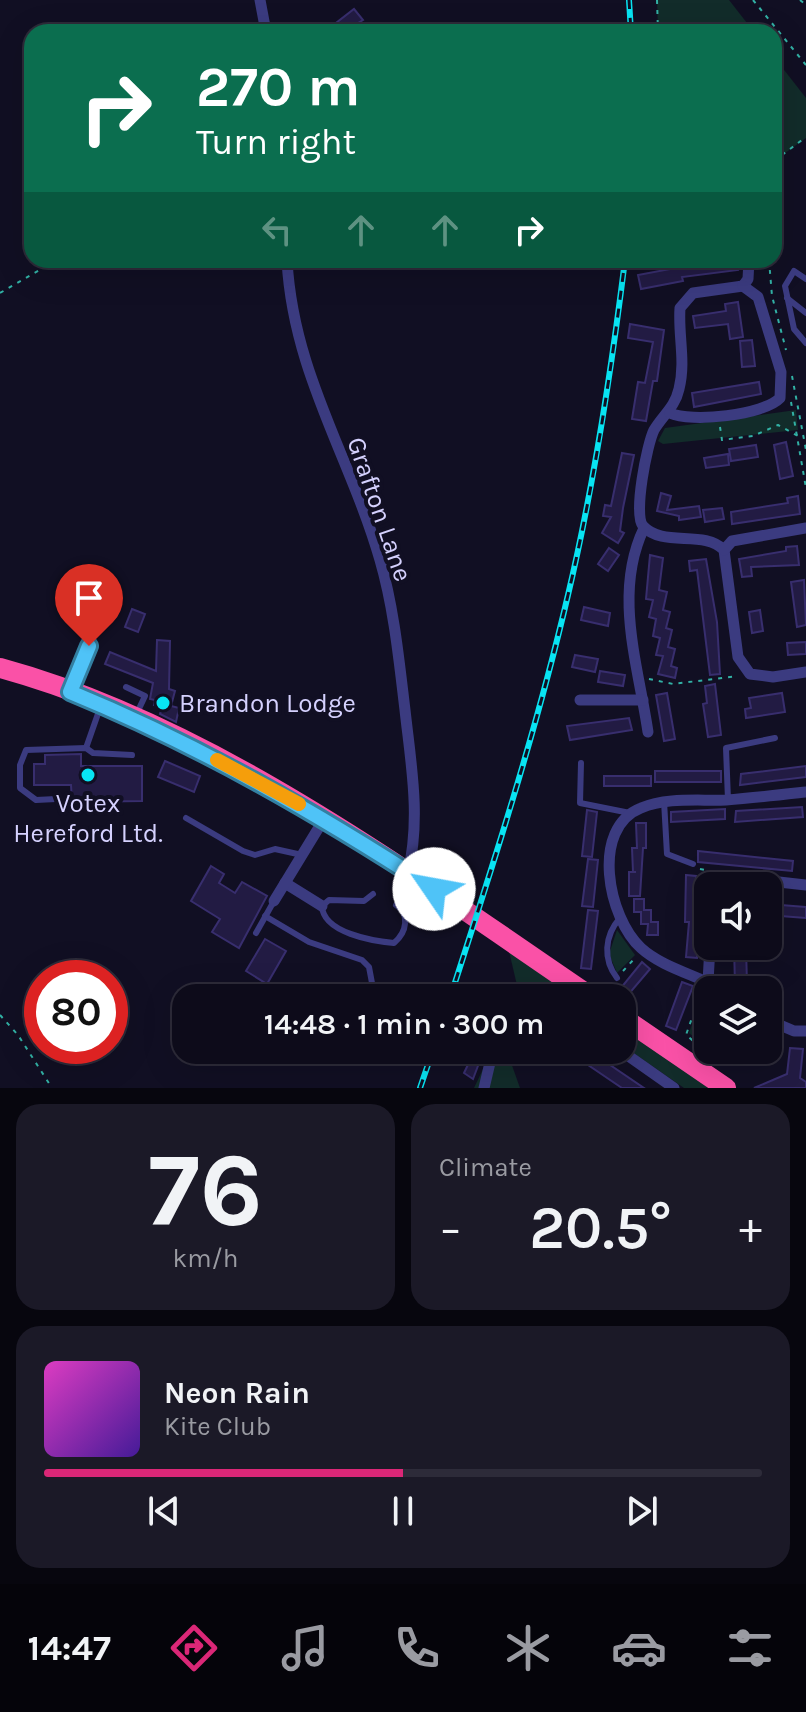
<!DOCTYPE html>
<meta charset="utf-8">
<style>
:root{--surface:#0d0b1a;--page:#1b1927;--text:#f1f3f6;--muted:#9a9ba2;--line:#2d2b39;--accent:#db2777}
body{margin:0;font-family:Karla,sans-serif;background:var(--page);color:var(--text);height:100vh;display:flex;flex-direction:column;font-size:30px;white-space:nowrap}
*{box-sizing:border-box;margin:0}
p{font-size:26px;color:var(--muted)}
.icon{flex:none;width:44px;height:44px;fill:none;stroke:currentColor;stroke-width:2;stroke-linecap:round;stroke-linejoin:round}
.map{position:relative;height:1088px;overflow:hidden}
.panel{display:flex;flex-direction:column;gap:16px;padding:16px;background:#07060e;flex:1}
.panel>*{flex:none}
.guide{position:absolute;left:24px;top:24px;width:758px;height:244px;border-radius:24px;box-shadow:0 8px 32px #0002,0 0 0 2px var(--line);background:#0b6e4f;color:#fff;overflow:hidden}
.tools{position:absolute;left:694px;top:872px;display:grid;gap:16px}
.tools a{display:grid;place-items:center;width:88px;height:88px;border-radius:16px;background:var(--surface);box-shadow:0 8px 32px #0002,0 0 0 2px var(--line);font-size:40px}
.speed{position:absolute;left:24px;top:960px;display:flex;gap:16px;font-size:40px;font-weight:700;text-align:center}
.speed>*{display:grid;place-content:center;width:104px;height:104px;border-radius:50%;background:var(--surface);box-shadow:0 8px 32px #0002,0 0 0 2px var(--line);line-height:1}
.speed .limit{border:12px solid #d22;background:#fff;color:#111}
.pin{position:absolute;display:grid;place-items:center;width:68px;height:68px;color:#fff;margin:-82px -34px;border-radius:50% 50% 50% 0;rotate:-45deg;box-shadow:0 0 8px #0007}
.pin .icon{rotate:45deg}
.me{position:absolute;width:88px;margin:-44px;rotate:303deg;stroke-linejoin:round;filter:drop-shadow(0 0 6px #0008)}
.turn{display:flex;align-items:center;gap:28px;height:168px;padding:0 40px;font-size:36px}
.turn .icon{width:104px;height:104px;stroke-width:2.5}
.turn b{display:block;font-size:56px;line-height:68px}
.lanes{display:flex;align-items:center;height:76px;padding:0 40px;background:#0003;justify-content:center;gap:40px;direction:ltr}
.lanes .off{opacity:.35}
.big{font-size:60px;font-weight:600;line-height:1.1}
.panel .tile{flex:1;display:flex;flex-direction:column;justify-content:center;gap:12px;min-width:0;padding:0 28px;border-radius:24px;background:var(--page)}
.panel .dial{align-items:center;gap:0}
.dial b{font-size:104px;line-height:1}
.song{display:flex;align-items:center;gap:24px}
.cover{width:96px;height:96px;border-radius:12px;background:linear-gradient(135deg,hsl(310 70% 55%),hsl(260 70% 35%))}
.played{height:8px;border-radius:4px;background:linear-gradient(90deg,var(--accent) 50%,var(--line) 50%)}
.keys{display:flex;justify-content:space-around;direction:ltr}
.heat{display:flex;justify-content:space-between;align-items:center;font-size:44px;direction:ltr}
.panel .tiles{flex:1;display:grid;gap:16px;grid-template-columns:1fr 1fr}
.tile:last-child{grid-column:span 2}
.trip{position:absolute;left:172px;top:984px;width:464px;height:80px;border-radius:24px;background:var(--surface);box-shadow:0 8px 32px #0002,0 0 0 2px var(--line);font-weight:600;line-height:80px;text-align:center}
.tab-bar{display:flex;height:128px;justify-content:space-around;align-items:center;background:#05040a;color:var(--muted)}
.tab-bar .icon{width:56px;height:56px}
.tab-bar .active{color:var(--accent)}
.tab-bar b{font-size:36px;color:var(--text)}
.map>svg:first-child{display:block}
</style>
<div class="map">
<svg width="806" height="1088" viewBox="0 0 806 1088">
<rect width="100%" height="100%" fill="#110f23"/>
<g fill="#122c2a">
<path d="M657,0H729L754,32H658Z"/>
<path d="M774,57L806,98V138L774,161Z"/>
<path d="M796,410L798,430L663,444L658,441L665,428Z"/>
<path d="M707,873L759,877L757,886H708V939Z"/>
<path d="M617,930L635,955L617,973L609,954Z"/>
<path d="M508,947L583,998H520Z"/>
<path d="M705,988L710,990L708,1049L689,1033Z"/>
<path d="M622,1024L716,1088H684L622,1045Z"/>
<path d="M492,1050L508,1054L520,1088H474Z"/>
</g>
<g fill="#221b43" stroke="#382e6e" stroke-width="2">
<path d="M354,9L363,20L343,32L336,23Z"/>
<path d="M718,260H736L738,270L682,277L683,281L641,289L638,275Z"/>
<path d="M738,302L743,337L730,339L728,324L695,328L693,316L726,311L725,304Z"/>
<path d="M630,324L664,330L657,381H653L646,421L632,419L638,382L645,383L653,342L628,338Z"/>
<path d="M752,340L755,366L742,367L740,341Z"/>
<path d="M759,382L761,394L694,407L692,393Z"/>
<path d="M786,442L793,476L780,479L774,445Z"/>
<path d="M756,445L758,457L731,461L729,449Z"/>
<path d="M622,453L634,455L623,508L620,531L624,533L618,543L602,533L611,517L603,516L605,505L611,506Z"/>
<path d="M728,454L729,465L706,468L704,458Z"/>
<path d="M661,493L671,496L667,510L699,506L701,517L679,520V516L657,511Z"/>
<path d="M798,496L800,514L732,524L731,512L788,503L787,498Z"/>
<path d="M722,508L724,519L705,522L703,510Z"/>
<path d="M797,546L799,565L751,567L752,576L742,577L739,559L786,551V547Z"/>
<path d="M609,548L619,555L608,571L598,564Z"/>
<path d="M650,555L663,558L659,590L667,592L663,610L670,612L666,628L672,630L668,647L675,649L671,666L677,668L675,678L658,674L663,656L656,655L660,638L653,636L656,619L649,617L653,600L646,599Z"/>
<path d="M706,559L717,622L720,674L710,675L697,570L690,571L689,561Z"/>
<path d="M804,580L806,625L797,627L791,582Z"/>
<path d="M584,607L610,613L608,626L581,620Z"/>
<path d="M132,609L145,614L138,632L125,627Z"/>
<path d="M760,610L763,631L752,633L749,612Z"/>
<path d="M157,640L170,641L169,689L175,691L171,706L179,708L176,722L160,714L162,707L154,705L155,700L150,699L153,683L105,664L110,652L156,671Z"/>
<path d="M806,642V654L788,655L787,643Z"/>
<path d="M575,655L598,659L595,672L572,667Z"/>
<path d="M600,671L625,675L623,686L598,682Z"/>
<path d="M715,684L721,735L708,737L703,704L707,703L705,686Z"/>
<path d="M667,693L675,739L664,741L656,695Z"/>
<path d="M782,693L785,712L746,718L745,709L751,708L749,698Z"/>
<path d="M629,718L632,730L570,740L567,726Z"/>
<path d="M81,754V766H142V801L72,802L71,785H34V764H45V755Z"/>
<path d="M165,761L200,776L194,792L158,777Z"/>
<path d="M806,766V777L740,785L741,774Z"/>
<rect x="655" y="771" width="66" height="11"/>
<rect x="604" y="776" width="47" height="10"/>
<path d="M802,807L803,817L735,822L736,811Z"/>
<path d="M725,809V819L671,822V812Z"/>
<path d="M587,810L597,812L592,857L582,856Z"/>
<path d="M636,823H646V848H643L640,896H629V872H636H633L632,848H637Z"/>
<path d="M698,851L793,861L792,871L698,862Z"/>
<path d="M588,859L598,860L593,907L582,906Z"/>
<path d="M211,866L224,874L219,883L235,893L242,882L267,896L239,948L212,932L220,919L191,901Z"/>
<path d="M686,875L696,876L695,923H700L697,958L686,957L689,922H685Z"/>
<path d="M634,899H644V910H651V922H658V935H647L648,924H641V912H634Z"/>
<path d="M768,904L806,907V918L768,915Z"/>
<path d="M588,910L598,911L591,969L581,968Z"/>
<path d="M265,939L286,951L267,984L246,971Z"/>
<path d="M734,946H746L747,985H735Z"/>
<path d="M642,962L650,969L628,995L620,989Z"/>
<path d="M682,982L693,986L676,1030L666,1026Z"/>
<path d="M790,1048L803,1049L800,1078L806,1082V1088H754L787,1074Z"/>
<path d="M475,1050H484L473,1079L464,1073Z"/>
<path d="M566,1050H588L644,1088H622Z"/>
</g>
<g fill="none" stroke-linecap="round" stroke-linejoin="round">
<g stroke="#32b1a5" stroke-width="2" stroke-dasharray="4 6" stroke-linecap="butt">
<path d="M657,0L658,32"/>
<path d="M753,0L806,65"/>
<path d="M800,0L806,5"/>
<path d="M774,161L806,137"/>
<path d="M769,260L772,296L786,350"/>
<path d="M0,293L57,260"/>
<path d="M792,376L806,450"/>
<path d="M791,402L806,488"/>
<path d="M720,427L722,440L753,436L778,425L798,436"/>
<path d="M649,679L673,684L738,676"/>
<path d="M700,869L705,870L719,886"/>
<path d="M623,971L635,958"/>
<path d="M701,992L686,1035L709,1054L713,1050"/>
<path d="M0,1015L18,1035L52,1088"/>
</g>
<g stroke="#3b3b80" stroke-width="6">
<path d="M806,279L794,271L785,286L794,329L806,343"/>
<path d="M787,298L806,313"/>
<path d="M72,687L89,646"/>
<path d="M126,687L145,696L137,713"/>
<path d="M86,748L100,708"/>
<path d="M581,763L580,803L630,813"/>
<path d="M56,799L36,800L20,788V765L26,750L86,748L93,753L132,755"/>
<path d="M728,800L726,748L775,738"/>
<path d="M664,801L667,854L693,864"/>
<path d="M186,818L243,851L255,855L275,849L302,855"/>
<path d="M373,894L364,901L329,900L322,906C323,933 373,941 394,943C407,932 410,914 396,905"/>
<path d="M265,916L309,942L362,960L369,967L372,983L369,998"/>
<path d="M256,933L274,901"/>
<path d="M617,978C603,960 604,936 620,918"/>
</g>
<g stroke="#3b3b80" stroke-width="11">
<path d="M260,0L266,32"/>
<path d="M287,260C293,373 350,456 380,560C394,608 399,660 405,710C411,765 421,817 408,873"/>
<path d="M743,286L693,293L680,308C678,336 686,361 679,389C675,407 663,415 654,430C647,444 633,515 643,526C663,548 704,529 724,550L738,657L750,674L773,677L806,672"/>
<path d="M743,286L748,279L749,260"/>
<path d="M670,413C691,423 764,415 780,398L781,372L758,297L743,286"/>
<path d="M644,528C613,593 638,664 648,732"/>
<path d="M724,550L732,541L806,528"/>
<path d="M580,700H643"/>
<path d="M761,880L806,885"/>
<path d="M285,883L322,906"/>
<path d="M274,901L324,819"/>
<path d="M708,982L710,946"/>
<path d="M723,990C697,975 663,968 641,948C608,918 590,828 641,808C667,797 698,801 726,800C753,798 779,795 806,792"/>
<path d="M768,1020L794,1031H806"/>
<path d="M620,1050L674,1088"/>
<path d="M484,1088L493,1050"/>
</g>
<g stroke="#fa51a7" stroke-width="20">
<path d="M0,668C213,726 413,876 593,998"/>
<path d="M622,1017L726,1088"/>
</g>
<g stroke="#08e4f3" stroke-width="6">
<g id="rail">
<path d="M629,0L631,32"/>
<path d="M450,998C493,865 536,732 568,595C594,485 611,373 625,260"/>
<path d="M420,1088L433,1050"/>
</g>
</g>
<use href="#rail" stroke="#110f23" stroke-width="3" stroke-dasharray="9" stroke-linecap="butt"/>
</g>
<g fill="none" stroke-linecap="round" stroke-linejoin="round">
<g stroke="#337fa1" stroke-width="20">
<path id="route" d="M89,646L70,692C199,745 317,813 434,889"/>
</g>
<use href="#route" stroke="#4fc3f7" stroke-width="14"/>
<path stroke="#f59e0b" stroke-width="14" d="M217,760L299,804"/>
</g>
<g fill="#08e4f3" stroke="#110f23" stroke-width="3">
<circle cx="163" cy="703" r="8"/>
<circle cx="88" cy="775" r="8"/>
</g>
<g text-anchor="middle" stroke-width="8" stroke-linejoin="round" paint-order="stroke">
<g font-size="26" fill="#d5d1fe" stroke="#110f23">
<text transform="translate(380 509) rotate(71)" y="9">Grafton Lane</text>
</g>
<g font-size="26" fill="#d5d1fe" stroke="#110f23" text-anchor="start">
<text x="179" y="712">Brandon Lodge</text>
<text x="88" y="812" text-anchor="middle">Votex<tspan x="88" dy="30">Hereford Ltd.</tspan></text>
</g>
</g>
</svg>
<div class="tools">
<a><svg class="icon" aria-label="sound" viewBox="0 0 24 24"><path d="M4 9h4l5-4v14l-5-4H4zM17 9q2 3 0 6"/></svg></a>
<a><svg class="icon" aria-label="layers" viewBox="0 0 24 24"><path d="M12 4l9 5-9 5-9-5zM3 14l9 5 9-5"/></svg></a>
</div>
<div class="speed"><div class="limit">80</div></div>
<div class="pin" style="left:89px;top:646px;background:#d93025"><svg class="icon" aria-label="arrive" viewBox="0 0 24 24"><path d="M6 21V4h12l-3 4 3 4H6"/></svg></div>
<svg class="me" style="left:434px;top:889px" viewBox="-20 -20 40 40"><circle r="19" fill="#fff"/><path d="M0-13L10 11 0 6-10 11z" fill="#4fc3f7"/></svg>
<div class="trip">14:48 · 1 min · 300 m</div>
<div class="guide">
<div class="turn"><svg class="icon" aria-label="right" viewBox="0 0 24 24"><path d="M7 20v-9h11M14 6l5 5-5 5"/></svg><div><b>270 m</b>Turn right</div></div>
<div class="lanes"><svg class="icon off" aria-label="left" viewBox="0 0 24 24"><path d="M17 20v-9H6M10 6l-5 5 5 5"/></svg><svg class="icon off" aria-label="ahead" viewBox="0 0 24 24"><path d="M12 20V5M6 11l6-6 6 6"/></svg><svg class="icon off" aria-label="ahead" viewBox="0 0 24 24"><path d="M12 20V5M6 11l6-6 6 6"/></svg><svg class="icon" aria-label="right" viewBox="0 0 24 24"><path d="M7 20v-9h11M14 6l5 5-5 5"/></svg></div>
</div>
</div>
<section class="panel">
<div class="tiles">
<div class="tile dial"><b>76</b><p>km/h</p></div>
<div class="tile"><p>Climate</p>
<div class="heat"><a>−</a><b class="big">20.5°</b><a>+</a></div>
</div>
<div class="tile">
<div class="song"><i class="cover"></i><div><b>Neon Rain</b><p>Kite Club</p></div></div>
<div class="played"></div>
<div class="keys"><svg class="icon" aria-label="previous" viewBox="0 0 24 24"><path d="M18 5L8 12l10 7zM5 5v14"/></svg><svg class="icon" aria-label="pause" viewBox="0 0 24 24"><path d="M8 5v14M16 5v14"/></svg><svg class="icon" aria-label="next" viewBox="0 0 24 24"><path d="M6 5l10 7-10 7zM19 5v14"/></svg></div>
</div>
</div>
</section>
<nav class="tab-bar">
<b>14:47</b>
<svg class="icon active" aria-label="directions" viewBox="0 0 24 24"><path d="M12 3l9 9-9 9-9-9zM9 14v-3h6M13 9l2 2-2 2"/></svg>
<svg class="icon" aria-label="music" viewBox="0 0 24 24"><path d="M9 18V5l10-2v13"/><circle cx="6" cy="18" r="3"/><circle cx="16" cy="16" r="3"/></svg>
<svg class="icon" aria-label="phone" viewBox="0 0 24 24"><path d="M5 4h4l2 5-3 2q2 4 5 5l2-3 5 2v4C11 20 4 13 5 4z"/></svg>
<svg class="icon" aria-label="climate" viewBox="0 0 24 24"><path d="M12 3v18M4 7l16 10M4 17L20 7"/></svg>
<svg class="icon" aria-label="car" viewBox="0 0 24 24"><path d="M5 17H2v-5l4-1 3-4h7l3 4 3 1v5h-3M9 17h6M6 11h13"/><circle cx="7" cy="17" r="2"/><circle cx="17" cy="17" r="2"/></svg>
<svg class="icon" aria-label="filters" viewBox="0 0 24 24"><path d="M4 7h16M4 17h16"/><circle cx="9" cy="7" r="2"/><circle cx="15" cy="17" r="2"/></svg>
</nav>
